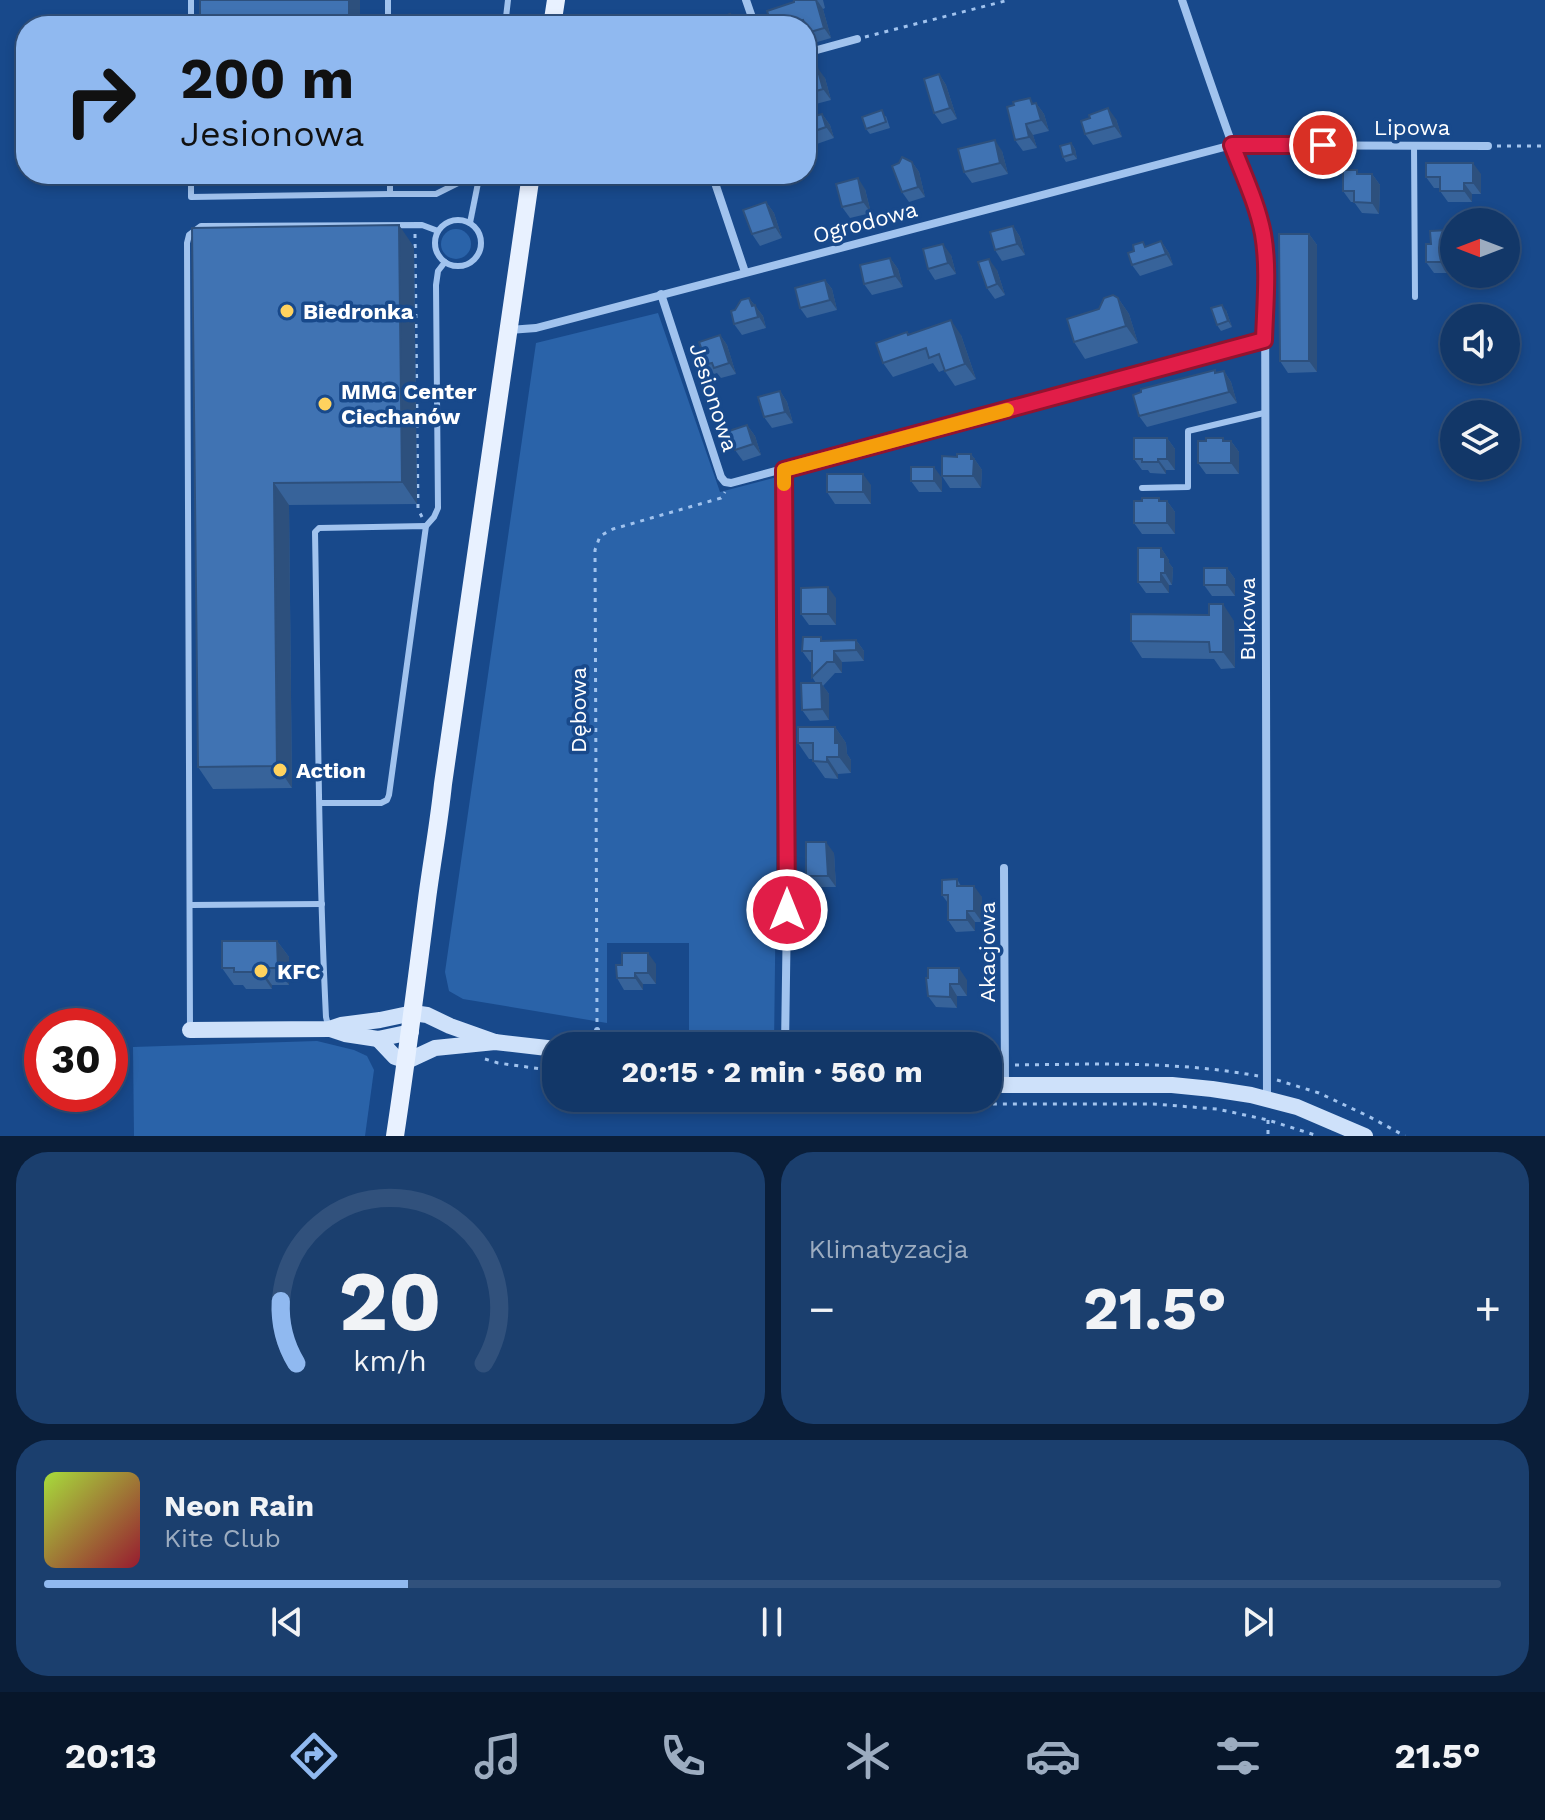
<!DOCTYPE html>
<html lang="pl">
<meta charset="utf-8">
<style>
:root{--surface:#123768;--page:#1b3f6e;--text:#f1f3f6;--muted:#9cacc0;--line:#31517c;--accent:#90b9f0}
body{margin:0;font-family:"Work Sans",sans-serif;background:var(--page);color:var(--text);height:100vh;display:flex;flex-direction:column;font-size:30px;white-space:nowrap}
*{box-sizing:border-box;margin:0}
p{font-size:26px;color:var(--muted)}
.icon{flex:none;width:44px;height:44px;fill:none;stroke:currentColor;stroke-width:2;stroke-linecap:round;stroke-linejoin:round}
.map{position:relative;height:1136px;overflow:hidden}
.panel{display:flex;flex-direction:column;gap:16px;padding:16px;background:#0a1e39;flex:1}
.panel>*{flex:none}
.guide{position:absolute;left:16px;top:16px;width:800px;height:168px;border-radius:32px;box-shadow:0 4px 12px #0003,0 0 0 2px var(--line);background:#90b9f0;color:#111;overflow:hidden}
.needle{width:52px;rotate:270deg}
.controls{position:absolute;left:1440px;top:208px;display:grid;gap:16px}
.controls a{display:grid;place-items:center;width:80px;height:80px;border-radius:50%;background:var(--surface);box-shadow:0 4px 12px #0003,0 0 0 2px var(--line);font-size:40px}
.speed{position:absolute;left:24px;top:1008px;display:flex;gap:16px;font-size:40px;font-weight:700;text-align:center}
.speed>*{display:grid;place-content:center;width:104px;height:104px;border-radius:50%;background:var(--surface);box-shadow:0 4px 12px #0003,0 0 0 2px var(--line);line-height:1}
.speed .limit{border:12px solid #d22;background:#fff;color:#111}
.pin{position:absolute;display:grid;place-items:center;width:68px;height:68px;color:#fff;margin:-34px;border:4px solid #fff;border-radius:50%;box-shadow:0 2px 8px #0007}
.me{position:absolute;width:88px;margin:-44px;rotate:0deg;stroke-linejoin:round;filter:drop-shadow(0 0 6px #0008)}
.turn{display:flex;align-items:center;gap:28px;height:168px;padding:0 32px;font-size:36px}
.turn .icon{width:104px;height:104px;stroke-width:2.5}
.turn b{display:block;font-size:56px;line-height:68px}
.big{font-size:60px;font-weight:700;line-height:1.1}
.panel .card{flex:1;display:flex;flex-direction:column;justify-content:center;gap:12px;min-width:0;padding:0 28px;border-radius:32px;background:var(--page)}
.panel .dial{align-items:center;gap:0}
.dial svg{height:208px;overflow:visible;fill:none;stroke:var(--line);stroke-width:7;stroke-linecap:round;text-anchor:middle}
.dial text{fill:var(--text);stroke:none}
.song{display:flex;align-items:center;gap:24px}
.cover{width:96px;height:96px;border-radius:12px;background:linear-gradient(135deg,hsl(80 70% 55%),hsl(350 70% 35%))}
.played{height:8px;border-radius:4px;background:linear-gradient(90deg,var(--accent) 25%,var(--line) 25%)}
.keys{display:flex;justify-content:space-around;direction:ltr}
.heat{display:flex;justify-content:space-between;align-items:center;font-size:44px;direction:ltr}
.panel .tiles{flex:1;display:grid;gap:16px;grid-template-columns:1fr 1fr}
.card:last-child{grid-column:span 2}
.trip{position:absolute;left:542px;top:1032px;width:460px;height:80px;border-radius:32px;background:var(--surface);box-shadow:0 4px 12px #0003,0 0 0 2px var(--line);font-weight:700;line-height:80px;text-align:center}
.tab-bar{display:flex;height:128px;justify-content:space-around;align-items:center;background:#07162a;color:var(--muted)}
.tab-bar .icon{width:56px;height:56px}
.tab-bar .selected{color:var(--accent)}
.tab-bar b{font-size:36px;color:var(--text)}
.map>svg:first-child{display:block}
</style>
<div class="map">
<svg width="1545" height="1136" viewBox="0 0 1545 1136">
<rect width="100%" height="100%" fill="#18498b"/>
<g fill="#2a63a9">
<path d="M393,174H454L435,185H397L393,181Z"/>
<circle cx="456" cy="244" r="15"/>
<path d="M658,313L720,492L781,476L774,1046H735L689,1039V943H607V1023L463,999L449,991L445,972L536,343Z"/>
<path d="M317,1041L354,1050L367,1056L374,1070L365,1136H134L133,1047Z"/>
</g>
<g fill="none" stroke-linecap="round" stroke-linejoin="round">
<g stroke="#a1c3ee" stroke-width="3" stroke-dasharray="4 6" stroke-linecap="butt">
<path d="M865,37L1009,0"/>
<path d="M1497,146H1545"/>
<path d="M415,234L418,509L422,517"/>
<path d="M597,1022L595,550L600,536L613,529L721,498L725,492"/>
<path d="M485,1059L498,1063L556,1071"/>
<path d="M1015,1065C1096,1064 1177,1061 1258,1076"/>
<path d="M1277,1080L1319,1093L1368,1116L1405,1136"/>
<path d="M757,1098L773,1100"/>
<path d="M793,1101L829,1104H1153L1217,1109L1268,1120L1318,1136"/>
<path d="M1268,1120V1136"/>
</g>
<g stroke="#a1c3ee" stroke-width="6">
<path d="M191,0V26"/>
<path d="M388,0V26"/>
<path d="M505,26L508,0"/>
<path d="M1414,145L1415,297"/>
<path d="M191,174V197L390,194"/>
<path d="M390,174V194H436L466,179L479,178"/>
<circle cx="458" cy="243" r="23"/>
<path d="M470,223L479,178"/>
<path d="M1142,488L1188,487V431L1264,413"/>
<path d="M426,526L434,517L438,508L436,285L438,271L445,262"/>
<path d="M320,803H381L387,800L389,795L426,526L319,528L315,532C318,694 318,856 326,1017L329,1029"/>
<path d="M191,905L322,904"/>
<path d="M190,1030L187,243L189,235L201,226L422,225L438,231"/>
<path d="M595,1046L597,1030"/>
<path d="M784,1098V1101"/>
</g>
<g stroke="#a1c3ee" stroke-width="8">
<path d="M746,0L755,26"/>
<path d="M1182,0C1198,47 1214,94 1231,141C1246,184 1262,214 1265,260L1267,1098"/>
<path d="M806,53L857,39"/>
<path d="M712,174L745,272"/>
<path d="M661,294L721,477L725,482L731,483L1264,340"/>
<path d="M509,330L536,328L1232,145L1488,146"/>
<path d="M784,470L787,910L785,1046"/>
<path d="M1004,868L1005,1085"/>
</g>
<g stroke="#cee1fa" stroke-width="16">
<path d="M330,1029L345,1034L378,1039L411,1032"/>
<path d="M190,1030L329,1029L341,1025L380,1020L413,1013L427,1015L450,1026L495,1042"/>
<path d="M378,1039L395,1057L407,1061L435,1048L495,1042L556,1049"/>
<path d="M988,1085H1172L1212,1089L1251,1095L1297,1107L1365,1136"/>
</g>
<g stroke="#e8f1ff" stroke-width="18">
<path d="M552,26L556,0"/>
<path d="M395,1136C407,1057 417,978 427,899C432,861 439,823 443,784L531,174"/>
</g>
</g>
<g fill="#37639a">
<path d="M794,0H823L825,8L823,9L831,38L814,43L807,33L806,26H772L794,2Z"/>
<path d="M806,70L825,78L831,100L812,105L816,116L822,114L830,125L834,138L811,146L806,139Z"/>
<path d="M939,74L946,85L957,119L942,124L934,113Z"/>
<path d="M1036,103L1044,114L1049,131L1033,135L1037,148L1023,151L1015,140L1014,105Z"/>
<path d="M886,116L890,128L870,134L866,129Z"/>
<path d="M1090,118L1116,119L1122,137L1093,145L1085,134Z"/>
<path d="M1071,143L1075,149L1077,159L1066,162L1063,157Z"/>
<path d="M1002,151L1008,174L972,183L964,172Z"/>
<path d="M912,162L919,172L925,197L909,202L902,192L899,163Z"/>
<path d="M247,174H361V182H252Z"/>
<path d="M1360,174H1372L1380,185L1379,214L1362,213L1354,202H1351L1343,191Z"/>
<path d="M1481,174V194H1472V202H1448L1440,191V188H1434L1426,177Z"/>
<path d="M865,189L871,213L850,218L842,207Z"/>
<path d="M766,202L774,213L782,238L760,246L752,234Z"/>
<path d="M1013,226L1020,237L1025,255L1002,261L995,250Z"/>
<path d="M192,228L414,247L417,504L289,505L292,788L213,789L198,767Z"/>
<path d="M1449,230L1454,238V273H1434L1426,262L1431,244Z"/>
<path d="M1309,234L1317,245V372L1288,373L1280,361Z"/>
<path d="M1161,241L1169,253L1173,265L1140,276L1132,265L1146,246Z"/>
<path d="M951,255L956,274L935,280L928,269Z"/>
<path d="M890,258L898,269L903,287L872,295L864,284Z"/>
<path d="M997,270L1005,295L995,299L987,288Z"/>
<path d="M825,280L832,289L837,310L807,318L800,308Z"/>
<path d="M749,298L763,316L766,328L742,335L734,324L735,310Z"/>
<path d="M1118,298L1129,314L1138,343L1085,359L1074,342Z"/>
<path d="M1226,310L1232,327L1221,331L1217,325Z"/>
<path d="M907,332L909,334L961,335L976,379L955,386L944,370L939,372L933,363L893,377L883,363Z"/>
<path d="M720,335L727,345L736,374L721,378L717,373L714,374L707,364Z"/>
<path d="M1224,371L1231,382L1237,403L1147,427L1139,416L1216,373Z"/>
<path d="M780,391L787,402L793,423L772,428L764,417Z"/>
<path d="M747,425L755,436L761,455L743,461L735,450Z"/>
<path d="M1167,438L1175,449V470H1166V474L1150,473L1148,470H1142L1134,459Z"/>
<path d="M1223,438L1225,441H1231L1239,452V474H1206L1198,463L1206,441Z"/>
<path d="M971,454L982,470L981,488H950L942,476L957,457Z"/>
<path d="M942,478V492H919L911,481Z"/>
<path d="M871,485V504H835L827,492Z"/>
<path d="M1161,501H1167L1175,512V534H1142L1134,523Z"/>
<path d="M1161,548L1169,560V563L1173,568L1172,585H1169V593H1146L1138,582Z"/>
<path d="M1227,568L1235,579V596H1212L1204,585Z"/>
<path d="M836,598V625H809L801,614Z"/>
<path d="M1209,615L1234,621L1235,668L1221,669L1214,659L1142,658L1131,641Z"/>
<path d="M856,640L864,651V661L842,662V673H835L823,686L829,694V720L810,721L802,710L816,683L812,677V662H810L802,651L823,641Z"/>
<path d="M835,727L846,743L847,754L851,760V773L838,774V779L825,778L813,761V759H809L798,743Z"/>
<path d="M834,853L836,887H814L806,876Z"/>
<path d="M957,879L961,886L982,897V922H975V931L956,932L948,920V903L942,895Z"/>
<path d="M277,941L289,957V985H272V989H246L243,985H234L222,968Z"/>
<path d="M656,964V984H643V990H624L617,978L622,965Z"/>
<path d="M926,978L967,980V996H957V1008L936,1007L928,996Z"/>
</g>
<g fill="#2d507d">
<rect x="349" y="0" width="11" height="26"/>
<path d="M817,0L823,9L831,38L824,28Z"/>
<path d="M817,67L825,78L831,100L823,89Z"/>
<path d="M939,74L946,85L957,119L950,108Z"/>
<path d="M806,96L812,105L819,128L812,117Z"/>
<path d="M1030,98L1037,109L1036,103L1044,114L1049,131L1041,120Z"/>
<path d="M1108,108L1116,119L1122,137L1114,126Z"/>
<path d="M822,114L830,125L834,138L826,127Z"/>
<path d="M1026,124L1033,135L1037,148L1029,137Z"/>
<path d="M995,140L1002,151L1008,174L1000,163Z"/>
<path d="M1071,143L1075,149L1077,159L1073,154Z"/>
<path d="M912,162L919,172L925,197L918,187Z"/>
<path d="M1473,163L1481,174V194L1473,183Z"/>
<path d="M356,174H361V182Z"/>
<path d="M1372,174L1380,185L1379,214L1372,203Z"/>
<path d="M858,178L865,189L871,213L863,202Z"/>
<path d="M1464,183L1472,194V202L1464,191Z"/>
<path d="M766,202L774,213L782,238L775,227Z"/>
<path d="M399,225L414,247L417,504L402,482Z"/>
<path d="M1013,226L1020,237L1025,255L1017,244Z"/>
<path d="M1449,230L1454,238V266L1451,262Z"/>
<path d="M1309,234L1317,245V372L1309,361Z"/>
<path d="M1161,241L1169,253L1173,265L1166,254Z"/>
<path d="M943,244L951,255L956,274L948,263Z"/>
<path d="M890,258L898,269L903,287L895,276Z"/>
<path d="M989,259L997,270L1005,295L997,284Z"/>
<path d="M825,280L832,289L837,310L830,300Z"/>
<path d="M749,298L763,316L766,328L752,306Z"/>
<path d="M1118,298L1129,314L1138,343L1126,326Z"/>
<path d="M1222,305L1226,310L1232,327L1228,321Z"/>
<path d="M951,320L961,335L976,379L965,364Z"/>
<path d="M720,335L727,345L736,374L729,363Z"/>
<path d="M1224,371L1231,382L1237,403L1229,392Z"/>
<path d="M780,391L787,402L793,423L785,412Z"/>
<path d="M747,425L755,436L761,455L753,444Z"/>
<path d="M1167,438L1175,449V470L1167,459Z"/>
<path d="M1231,441L1239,452V474L1231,463Z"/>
<path d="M971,454L982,470L981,488L973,476Z"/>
<path d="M1158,459L1166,470V474L1158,462Z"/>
<path d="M934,467L942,478V492L934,481Z"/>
<path d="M863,474L871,485V504L863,492Z"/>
<path d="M274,483L289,505L292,788L277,766Z"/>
<path d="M1167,501L1175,512V534L1167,523Z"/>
<path d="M1161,548L1169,560V563L1173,568L1172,585L1165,573L1161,557Z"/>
<path d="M1227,568L1235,579V596L1227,585Z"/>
<path d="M1161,573L1169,585V593L1161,582Z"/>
<path d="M828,587L836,598V625L828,614Z"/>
<path d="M1223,604L1234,621L1235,668L1223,652Z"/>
<path d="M856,640L864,651V661L856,650Z"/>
<path d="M834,651L842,662V673L834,662Z"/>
<path d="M821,683L829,694V720L822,709Z"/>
<path d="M835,727L846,743L847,754L851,760V773L839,757L835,743Z"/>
<path d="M827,757L838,774V779L827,762Z"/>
<path d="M826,842L834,853L836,887L828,876Z"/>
<path d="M974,886L982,897V922L974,911Z"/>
<path d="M967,911L975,922V931L967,920Z"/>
<path d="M277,941L289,957V985L278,968Z"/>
<path d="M648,953L656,964V984L648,973Z"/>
<path d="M260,968L272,985V989L260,972Z"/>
<path d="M959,968L967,980V996L959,984Z"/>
<path d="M635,973L643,984V990L635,978Z"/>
<path d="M950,984L957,996V1008L950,997Z"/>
</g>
<g fill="#4073b3" stroke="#2d507d" stroke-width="2">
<rect x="200" y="0" width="149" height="26"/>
<path d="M794,0H816L824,28L807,33L803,20L786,26H772L767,11L794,2Z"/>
<path d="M730,14L734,26H711L709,21Z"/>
<path d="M817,67L823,89L806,94V70Z"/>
<path d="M939,74L950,108L934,113L924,79Z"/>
<path d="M1030,98L1032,104L1036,103L1041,120L1026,124L1029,137L1015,140L1007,107L1014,105L1013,102Z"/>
<path d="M806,99L812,117L822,114L826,127L806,134Z"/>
<path d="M1108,108L1114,126L1085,134L1081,121L1090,118L1089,115Z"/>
<path d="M882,110L886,122L866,129L862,117Z"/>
<path d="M995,140L1000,163L964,172L958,149Z"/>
<path d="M1071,143L1073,154L1063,157L1060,146Z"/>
<path d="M902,157L912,162L918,187L902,192L892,166L899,163Z"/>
<path d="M1426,163H1473V183H1464V191H1440V177H1426Z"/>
<path d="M1343,170H1357V174H1372V203L1354,202V191H1343Z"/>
<path d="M858,178L863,202L842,207L836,184Z"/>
<path d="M766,202L775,227L752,234L743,210Z"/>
<path d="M399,225L402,482L274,483L277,766L198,767L192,228Z"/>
<path d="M1013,226L1017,244L995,250L990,232Z"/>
<path d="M1449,230L1451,262H1426V244H1431L1430,231Z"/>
<path d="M1279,234H1309V361H1280Z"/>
<path d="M1161,241L1166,254L1132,265L1128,253L1134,251L1133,245L1143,242L1145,247Z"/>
<path d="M943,244L948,263L928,269L923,249Z"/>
<path d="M890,258L895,276L864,284L860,265Z"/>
<path d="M989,259L997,284L987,288L978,262Z"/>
<path d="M825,280L830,300L800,308L795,288Z"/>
<path d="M1113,295L1118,298L1126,326L1074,342L1067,319L1099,309L1104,298Z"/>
<path d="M749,298L752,306L755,305L758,317L734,324L731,311L735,310L741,300Z"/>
<path d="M1222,305L1228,321L1217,325L1211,308Z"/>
<path d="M951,320L965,364L945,371L939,354L929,358L926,348L883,363L876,343L907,332L908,335Z"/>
<path d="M720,335L729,363L714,368L712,363L707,364L699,342Z"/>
<path d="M1215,370V373L1224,371L1229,392L1139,416L1133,395L1141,392V389Z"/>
<path d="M780,391L785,412L764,417L758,397Z"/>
<path d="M747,425L753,444L735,450L729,431Z"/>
<path d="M1134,438H1167V459H1158V462H1142V459H1134Z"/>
<path d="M1206,438H1223V441H1231V463H1198V441H1206Z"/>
<path d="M957,454H971V459H974L973,476H942V456L957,457Z"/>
<rect x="911" y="467" width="23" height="14"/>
<rect x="827" y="474" width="36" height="18"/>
<path d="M1142,498H1159V501H1167V523H1134V501H1142Z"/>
<path d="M1138,548H1161V557H1165V573H1161V582H1138Z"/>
<rect x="1204" y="568" width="23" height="17"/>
<path d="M828,587V614H801V588Z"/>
<path d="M1209,604H1223V652H1210L1209,642L1131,641V614L1209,615Z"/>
<path d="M803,637H821V641L856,640V650L834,651V662H827L812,677V651H802Z"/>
<path d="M801,683H821L822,709L802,710Z"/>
<path d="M798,727H835V743H839V757H827V762L813,761V743H798Z"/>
<path d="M806,842H826L828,876H806Z"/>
<path d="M957,879V886H974V911H967V920H948V895H942V880Z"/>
<path d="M222,941H277L278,968H260V972H234V968H222Z"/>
<path d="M622,953H648V973H635V978H617L616,965H622Z"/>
<path d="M928,968H959V984H950V997L928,996L926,978H928Z"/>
</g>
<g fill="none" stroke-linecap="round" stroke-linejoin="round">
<g stroke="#92132f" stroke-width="20">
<path id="route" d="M787,910L784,470L1264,340C1265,306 1269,268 1263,234C1257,203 1243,174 1232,145H1323"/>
</g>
<use href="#route" stroke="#e11d48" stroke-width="14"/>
<path stroke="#f59e0b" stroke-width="14" d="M784,484V470L1007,410"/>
</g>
<g fill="#ffd25e" stroke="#18498b" stroke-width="3">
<circle cx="287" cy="311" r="8"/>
<circle cx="325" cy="404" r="8"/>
<circle cx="280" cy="770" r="8"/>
<circle cx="261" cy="971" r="8"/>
</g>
<g text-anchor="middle" stroke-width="7" stroke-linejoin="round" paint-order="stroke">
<g font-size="22" fill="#fff" stroke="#18498b">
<text x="1412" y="135">Lipowa</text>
<text transform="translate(865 222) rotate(-15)" y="8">Ogrodowa</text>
<text transform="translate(714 397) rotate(72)" y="8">Jesionowa</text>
<text transform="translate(1247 619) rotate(-90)" y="8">Bukowa</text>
<text transform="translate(578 710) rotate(-90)" y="8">Dębowa</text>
<text transform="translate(987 952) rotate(-90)" y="8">Akacjowa</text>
</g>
<g font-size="22" font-weight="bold" fill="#fff" stroke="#18498b" text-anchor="start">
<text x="303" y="319">Biedronka</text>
<text x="341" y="399">MMG Center<tspan x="341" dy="25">Ciechanów</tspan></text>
<text x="296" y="778">Action</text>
<text x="277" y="979">KFC</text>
</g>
</g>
</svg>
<div class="controls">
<a><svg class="needle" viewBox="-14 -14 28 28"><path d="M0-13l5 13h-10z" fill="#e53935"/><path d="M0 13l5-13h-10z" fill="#9cacc0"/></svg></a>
<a><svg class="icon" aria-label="sound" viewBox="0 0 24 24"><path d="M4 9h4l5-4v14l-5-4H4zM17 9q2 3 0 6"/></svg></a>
<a><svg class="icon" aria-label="layers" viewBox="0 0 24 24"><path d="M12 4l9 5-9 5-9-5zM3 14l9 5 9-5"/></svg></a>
</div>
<div class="speed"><div class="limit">30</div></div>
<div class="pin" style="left:1323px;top:145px;background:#d93025"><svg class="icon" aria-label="arrive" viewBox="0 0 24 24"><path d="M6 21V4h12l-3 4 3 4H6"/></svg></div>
<svg class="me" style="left:787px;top:910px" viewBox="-20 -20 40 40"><circle r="17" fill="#e11d48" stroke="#fff" stroke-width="3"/><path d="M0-11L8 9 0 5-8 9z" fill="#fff"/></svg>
<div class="trip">20:15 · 2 min · 560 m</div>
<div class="guide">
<div class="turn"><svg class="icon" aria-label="right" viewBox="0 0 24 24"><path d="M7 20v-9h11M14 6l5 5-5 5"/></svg><div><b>200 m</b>Jesionowa</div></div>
</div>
</div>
<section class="panel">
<div class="tiles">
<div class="card dial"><svg viewBox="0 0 100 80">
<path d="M14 69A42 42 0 1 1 86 69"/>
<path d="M14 69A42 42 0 0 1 8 45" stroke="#90b9f0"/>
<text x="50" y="56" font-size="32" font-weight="700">20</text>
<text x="50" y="72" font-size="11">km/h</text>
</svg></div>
<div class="card"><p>Klimatyzacja</p>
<div class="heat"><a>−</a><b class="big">21.5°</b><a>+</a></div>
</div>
<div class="card">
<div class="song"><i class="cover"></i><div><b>Neon Rain</b><p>Kite Club</p></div></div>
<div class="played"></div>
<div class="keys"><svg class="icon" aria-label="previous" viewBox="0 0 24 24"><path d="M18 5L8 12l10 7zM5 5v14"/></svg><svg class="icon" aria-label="pause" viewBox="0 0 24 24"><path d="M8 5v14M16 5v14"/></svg><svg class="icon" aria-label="next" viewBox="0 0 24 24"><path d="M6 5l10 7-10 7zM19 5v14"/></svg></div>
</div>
</div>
</section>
<nav class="tab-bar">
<b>20:13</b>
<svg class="icon selected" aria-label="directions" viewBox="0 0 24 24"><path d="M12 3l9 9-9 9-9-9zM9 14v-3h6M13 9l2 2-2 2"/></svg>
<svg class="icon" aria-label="music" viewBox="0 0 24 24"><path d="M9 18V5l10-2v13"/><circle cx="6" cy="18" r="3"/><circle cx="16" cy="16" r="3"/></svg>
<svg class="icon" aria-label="phone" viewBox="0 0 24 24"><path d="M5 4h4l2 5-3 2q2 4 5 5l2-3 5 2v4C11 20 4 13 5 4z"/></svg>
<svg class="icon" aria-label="climate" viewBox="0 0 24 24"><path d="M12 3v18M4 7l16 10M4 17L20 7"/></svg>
<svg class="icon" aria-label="car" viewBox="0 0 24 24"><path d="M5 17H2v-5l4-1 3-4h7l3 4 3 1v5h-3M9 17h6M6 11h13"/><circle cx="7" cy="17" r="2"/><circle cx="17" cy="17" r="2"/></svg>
<svg class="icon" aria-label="filters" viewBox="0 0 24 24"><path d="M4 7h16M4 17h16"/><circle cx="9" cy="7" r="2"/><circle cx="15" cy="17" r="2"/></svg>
<b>21.5°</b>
</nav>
